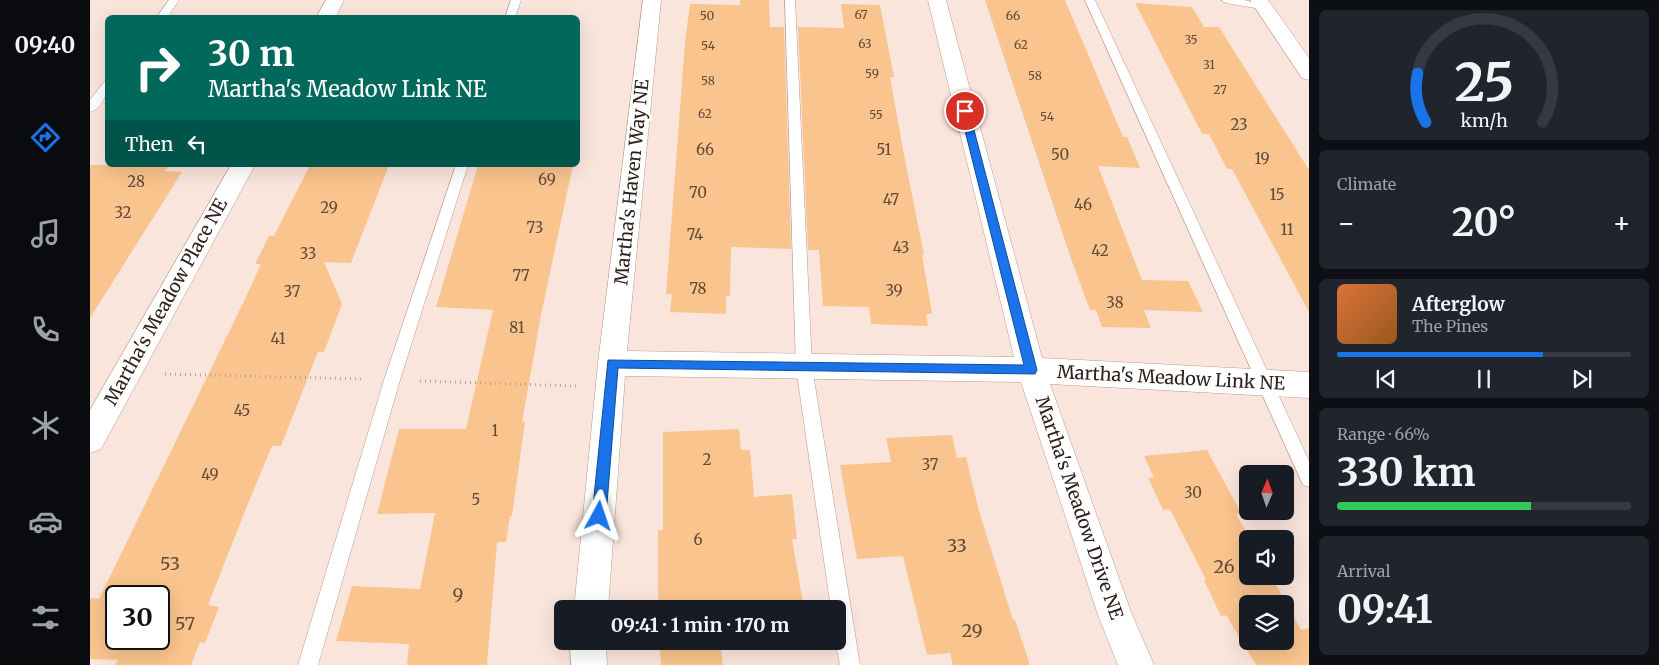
<!DOCTYPE html>
<meta charset="utf-8">
<style>
:root{--surface:#171b24;--page:#20242c;--text:#f1f3f6;--muted:#9ea1a6;--line:#363941;--accent:#1a73e8}
body{margin:0;font-family:Merriweather,serif;background:var(--page);color:var(--text);height:100vh;display:flex;flex-direction:column;font-size:19px;white-space:nowrap}
*{box-sizing:border-box;margin:0}
p{font-size:16px;color:var(--muted)}
.icon{flex:none;width:28px;height:28px;fill:none;stroke:currentColor;stroke-width:2;stroke-linecap:round;stroke-linejoin:round}
.map{position:relative;flex:1;overflow:hidden}
.sheet{display:flex;flex-direction:column;gap:10px;padding:10px;background:#0d0f14;width:350px}
.sheet>*{flex:none}
.top-card{position:absolute;left:15px;top:15px;width:475px;height:152px;border-radius:8px;box-shadow:0 5px 20px #0002;background:#00695c;color:#fff;overflow:hidden}
.needle{width:32px;rotate:2deg}
.buttons{position:absolute;left:1149px;top:465px;display:grid;gap:10px}
.buttons a{display:grid;place-items:center;width:55px;height:55px;border-radius:8px;background:var(--surface);box-shadow:0 5px 20px #0002;font-size:25px}
.speed{position:absolute;left:15px;top:585px;display:flex;gap:10px;font-size:25px;font-weight:700;text-align:center}
.speed>*{display:grid;place-content:center;width:65px;height:65px;border-radius:50%;background:var(--surface);box-shadow:0 5px 20px #0002;line-height:1}
.speed .limit{border:2px solid #111;border-radius:8px;background:#fff;color:#111}
.pin{position:absolute;display:grid;place-items:center;width:42px;height:42px;color:#fff;margin:-21px;border:2px solid #fff;border-radius:50%;box-shadow:0 1px 5px #0007}
.me{position:absolute;width:55px;margin:-28px;rotate:5deg;stroke-linejoin:round;filter:drop-shadow(0 0 4px #0008)}
.turn{display:flex;align-items:center;gap:18px;height:105px;padding:0 20px;font-size:22px}
.turn .icon{width:65px;height:65px;stroke-width:2.5}
.turn b{display:block;font-size:35px;line-height:42px}
.then{display:flex;align-items:center;height:48px;padding:0 20px;background:#0003;gap:10px;font-size:19px}
.big{font-size:38px;font-weight:700;line-height:1.1}
.sheet .tile{flex:1;display:flex;flex-direction:column;justify-content:center;gap:8px;min-width:0;padding:0 18px;border-radius:8px;background:var(--page)}
.sheet .dial{align-items:center;gap:0}
.dial svg{height:130px;overflow:visible;fill:none;stroke:var(--line);stroke-width:7;stroke-linecap:round;text-anchor:middle}
.dial text{fill:var(--text);stroke:none}
.song{display:flex;align-items:center;gap:15px}
.cover{width:60px;height:60px;border-radius:8px;background:linear-gradient(135deg,hsl(20 70% 55%),hsl(30 70% 35%))}
.played{height:5px;border-radius:2px;background:linear-gradient(90deg,var(--accent) 70%,var(--line) 70%)}
.keys{display:flex;justify-content:space-around;direction:ltr}
.heat{display:flex;justify-content:space-between;align-items:center;font-size:28px;direction:ltr}
.charge{height:8px;border-radius:4px;background:linear-gradient(90deg,#34c759 66%,var(--line) 0)}
.trip{position:absolute;left:464px;top:600px;width:292px;height:50px;border-radius:8px;background:var(--surface);box-shadow:0 5px 20px #0002;font-weight:700;line-height:50px;text-align:center}
main{display:flex;flex:1;min-height:0}
.dock{display:flex;flex-direction:column;width:90px;justify-content:space-around;align-items:center;background:#090b0e;color:var(--muted)}
.dock .icon{width:35px;height:35px}
.dock .on{color:var(--accent)}
.dock b{font-size:22px;color:var(--text)}
.map>svg:first-child{display:block}
</style>
<main>
<nav class="dock">
<b>09:40</b>
<svg class="icon on" aria-label="directions" viewBox="0 0 24 24"><path d="M12 3l9 9-9 9-9-9zM9 14v-3h6M13 9l2 2-2 2"/></svg>
<svg class="icon" aria-label="music" viewBox="0 0 24 24"><path d="M9 18V5l10-2v13"/><circle cx="6" cy="18" r="3"/><circle cx="16" cy="16" r="3"/></svg>
<svg class="icon" aria-label="phone" viewBox="0 0 24 24"><path d="M5 4h4l2 5-3 2q2 4 5 5l2-3 5 2v4C11 20 4 13 5 4z"/></svg>
<svg class="icon" aria-label="climate" viewBox="0 0 24 24"><path d="M12 3v18M4 7l16 10M4 17L20 7"/></svg>
<svg class="icon" aria-label="car" viewBox="0 0 24 24"><path d="M5 17H2v-5l4-1 3-4h7l3 4 3 1v5h-3M9 17h6M6 11h13"/><circle cx="7" cy="17" r="2"/><circle cx="17" cy="17" r="2"/></svg>
<svg class="icon" aria-label="filters" viewBox="0 0 24 24"><path d="M4 7h16M4 17h16"/><circle cx="9" cy="7" r="2"/><circle cx="15" cy="17" r="2"/></svg>
</nav>
<div class="map">
<svg width="1219" height="665" viewBox="0 0 1219 665">
<rect width="100%" height="100%" fill="#fae5dc"/>
<g fill="#f9c48e" fill-rule="evenodd">
<path d="M650,0H679L680,27H694L701,249L641,247L640,296H636V314L580,312L582,294H576L595,42L600,4L650,5Z"/>
<path d="M895,0H975L1033,137H1037L1050,168L1008,166L1052,280L1098,281L1113,312L1054,310L1061,328L1012,327L1006,310H1000L980,256Z"/>
<path d="M1045,3L1102,7L1114,27H1129L1219,170V312L1142,169H1137L1119,134H1112Z"/>
<path d="M751,4L790,5L804,77H800L814,155L834,255H832L842,314H836L838,326L781,324L779,307L733,306L729,250H718L708,27L754,28Z"/>
<path d="M0,165H79L75,171L92,172L0,318Z"/>
<path d="M220,165H299L261,263L234,262L252,304L234,352H228L191,446H182L155,511L118,605L129,607L115,643L110,642L101,665H25L28,660L0,659V598L9,599L155,299L171,264H165L179,236H184ZM26,596H69V639H26Z"/>
<path d="M388,165H483L451,315L432,422H435L422,516H420L416,542H407L397,665H317L319,644L246,641L262,586L330,589L345,513L287,514L309,429H376L403,310L346,307Z"/>
<path d="M649,429L651,450H660L664,497L702,494L707,539H702L714,609H568V530H573V432Z"/>
<path d="M862,435L867,458L876,457L889,511L923,620H925L940,665H863L860,653L837,655L813,556L767,559L750,465L801,462L796,438Z"/>
<path d="M1117,450L1151,513L1146,514L1160,539H1158V576H1181L1211,630L1219,628V665H1166L1136,615L1131,616L1114,580H1116L1080,509L1073,510L1058,478H1064L1054,456ZM1158,604H1195V641H1158Z"/>
<path d="M569,641H709L631,650L633,665H571Z"/>
</g>
<g fill="none" stroke-linecap="round" stroke-linejoin="round">
<g stroke="#b9998b" stroke-width="1">
<g id="lane">
<path d="M79,0H89L77,18H66Z"/>
<path d="M421,0H431L425,18H415Z"/>
<path d="M695,0H705L722,367L770,665H750L745,641H748V609H741L706,367Z"/>
<path d="M995,0H1005L1219,461V487L1213,485Z"/>
<path d="M1131,0H1154L1176,6L1171,9L1136,3Z"/>
<path d="M18,81C18,93 12,109 0,112V100L14,82Z"/>
<path d="M366,165H378L310,380L228,665H208L294,380Z"/>
</g>
</g>
<g stroke="#b9998b" stroke-width="1">
<g id="street">
<path d="M236,0H254L245,18H226Z"/>
<path d="M553,0H571L537,351L924,357L838,0H856L952,358L1219,372V398L960,384L1041,612L1064,665H1028L1008,615L931,382L535,376L518,609H484L508,363Z"/>
<path d="M1160,0H1178L1219,58V80L1212,78Z"/>
<path d="M141,165H165L11,449L0,453V410Z"/>
<path d="M480,641H516L517,665H481Z"/>
</g>
</g>
<g stroke="#b6a49c" stroke-width="3" stroke-dasharray="1 4" stroke-linecap="butt">
<path d="M75,374L274,379"/>
<path d="M330,381L486,386"/>
</g>
<use href="#lane" fill="#fff" fill-rule="evenodd"/>
<use href="#street" fill="#fff" fill-rule="evenodd"/>
</g>
<path fill="#1a73e8" stroke="#114b97" d="M875,108L879,111L947,370L945,374L528,368L516,516L514,521L509,523L504,521L502,516L518,360L934,365L870,111Z"/>
<g text-anchor="middle" stroke-width="5" stroke-linejoin="round" paint-order="stroke">
<g font-size="12" fill="#604a38">
<text x="771" y="19">67</text>
<text x="617" y="20">50</text>
<text x="923" y="20">66</text>
<text x="1101" y="44">35</text>
<text x="775" y="48">63</text>
<text x="931" y="49">62</text>
<text x="618" y="50">54</text>
<text x="1119" y="69">31</text>
<text x="782" y="78">59</text>
<text x="945" y="80">58</text>
<text x="618" y="85">58</text>
<text x="1130" y="94">27</text>
<text x="615" y="118">62</text>
<text x="786" y="119">55</text>
<text x="957" y="121">54</text>
</g>
<g font-size="15" fill="#604a38">
<text x="1149" y="130">23</text>
<text x="615" y="155">66</text>
<text x="794" y="155">51</text>
<text x="970" y="160">50</text>
<text x="1172" y="164">19</text>
<text x="457" y="185">69</text>
<text x="46" y="187">28</text>
<text x="608" y="198">70</text>
<text x="1187" y="200">15</text>
<text x="801" y="205">47</text>
<text x="993" y="210">46</text>
<text x="239" y="213">29</text>
<text x="33" y="218">32</text>
<text x="445" y="233">73</text>
<text x="1197" y="235">11</text>
<text x="605" y="240">74</text>
<text x="811" y="253">43</text>
<text x="1010" y="256">42</text>
<text x="218" y="259">33</text>
<text x="431" y="281">77</text>
<text x="608" y="294">78</text>
<text x="804" y="296">39</text>
<text x="202" y="297">37</text>
<text x="1025" y="308">38</text>
<text x="427" y="333">81</text>
<text x="188" y="344">41</text>
<text x="152" y="416">45</text>
<text x="405" y="436">1</text>
<text x="617" y="465">2</text>
<text x="840" y="470">37</text>
<text x="120" y="480">49</text>
<text x="1103" y="498">30</text>
<text x="386" y="505">5</text>
<text x="608" y="545">6</text>
</g>
<g font-size="18" fill="#2d211b" stroke="#fff">
<text transform="translate(542 182) rotate(-84)" y="6">Martha's Haven Way NE</text>
<text transform="translate(76 302) rotate(-61)" y="6">Martha's Meadow Place NE</text>
<text transform="translate(1081 378) rotate(3)" y="6">Martha's Meadow Link NE</text>
<text transform="translate(989 508) rotate(71)" y="6">Martha's Meadow Drive NE</text>
</g>
<g font-size="18" fill="#604a38">
<text x="867" y="552">33</text>
<text x="80" y="570">53</text>
<text x="1134" y="573">26</text>
<text x="368" y="601">9</text>
<text x="95" y="630">57</text>
<text x="882" y="637">29</text>
</g>
</g>
</svg>
<div class="buttons">
<a><svg class="needle" viewBox="-14 -14 28 28"><path d="M0-13l5 13h-10z" fill="#e53935"/><path d="M0 13l5-13h-10z" fill="#9ea1a6"/></svg></a>
<a><svg class="icon" aria-label="sound" viewBox="0 0 24 24"><path d="M4 9h4l5-4v14l-5-4H4zM17 9q2 3 0 6"/></svg></a>
<a><svg class="icon" aria-label="layers" viewBox="0 0 24 24"><path d="M12 4l9 5-9 5-9-5zM3 14l9 5 9-5"/></svg></a>
</div>
<div class="speed"><div class="limit">30</div></div>
<div class="pin" style="left:875px;top:111px;background:#d93025"><svg class="icon" aria-label="arrive" viewBox="0 0 24 24"><path d="M6 21V4h12l-3 4 3 4H6"/></svg></div>
<svg class="me" style="left:509px;top:516px" viewBox="-20 -20 40 40"><path d="M0-17L14 15 0 8-14 15z" fill="#1a73e8" stroke="#fff" stroke-width="4"/></svg>
<div class="trip">09:41 · 1 min · 170 m</div>
<div class="top-card">
<div class="turn"><svg class="icon" aria-label="right" viewBox="0 0 24 24"><path d="M7 20v-9h11M14 6l5 5-5 5"/></svg><div><b>30 m</b>Martha's Meadow Link NE</div></div>
<div class="then">Then<svg class="icon" aria-label="left" viewBox="0 0 24 24"><path d="M17 20v-9H6M10 6l-5 5 5 5"/></svg></div>
</div>
</div>
<section class="sheet">
<div class="tile dial"><svg viewBox="0 0 100 80">
<path d="M14 69A42 42 0 1 1 86 69"/>
<path d="M14 69A42 42 0 0 1 9 39" stroke="#1a73e8"/>
<text x="50" y="56" font-size="32" font-weight="700">25</text>
<text x="50" y="72" font-size="11">km/h</text>
</svg></div>
<div class="tile"><p>Climate</p>
<div class="heat"><a>−</a><b class="big">20°</b><a>+</a></div>
</div>
<div class="tile">
<div class="song"><i class="cover"></i><div><b>Afterglow</b><p>The Pines</p></div></div>
<div class="played"></div>
<div class="keys"><svg class="icon" aria-label="previous" viewBox="0 0 24 24"><path d="M18 5L8 12l10 7zM5 5v14"/></svg><svg class="icon" aria-label="pause" viewBox="0 0 24 24"><path d="M8 5v14M16 5v14"/></svg><svg class="icon" aria-label="next" viewBox="0 0 24 24"><path d="M6 5l10 7-10 7zM19 5v14"/></svg></div>
</div>
<div class="tile"><p>Range · 66%</p><b class="big">330 km</b><div class="charge"></div></div>
<div class="tile"><p>Arrival</p><b class="big">09:41</b></div>
</section>
</main>
